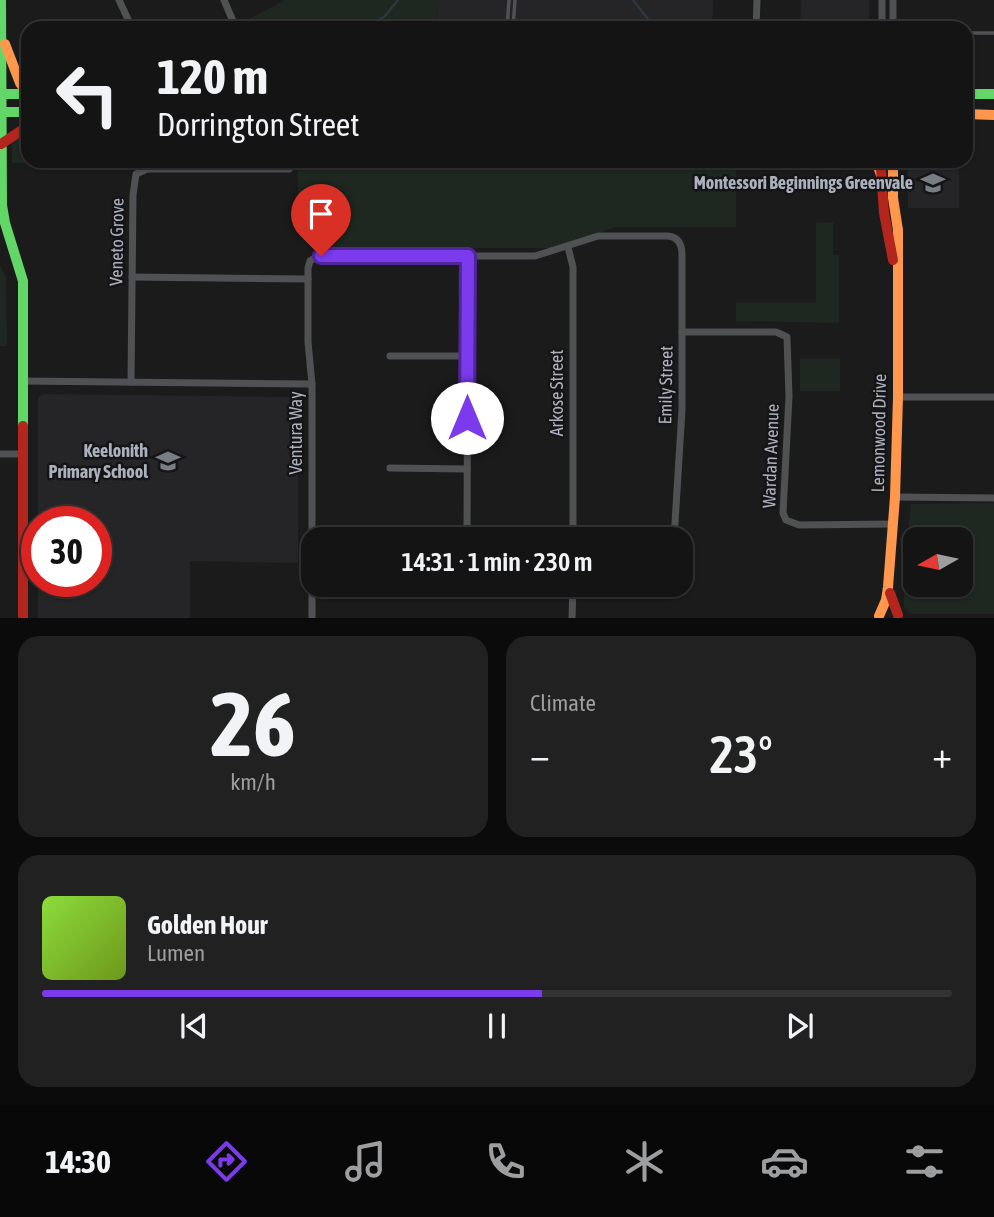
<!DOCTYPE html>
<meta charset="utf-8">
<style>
:root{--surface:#141415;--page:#212122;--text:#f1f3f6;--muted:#9d9ea0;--line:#333334;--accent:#7c3aed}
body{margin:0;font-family:"Asap Condensed",sans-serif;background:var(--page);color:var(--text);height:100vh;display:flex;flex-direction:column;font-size:26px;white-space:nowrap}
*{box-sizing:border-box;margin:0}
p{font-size:23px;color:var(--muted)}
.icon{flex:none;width:38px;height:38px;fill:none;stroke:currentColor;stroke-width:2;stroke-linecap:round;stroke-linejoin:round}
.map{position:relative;height:618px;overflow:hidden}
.details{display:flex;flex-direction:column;gap:18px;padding:18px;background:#0b0b0c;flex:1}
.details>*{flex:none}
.banner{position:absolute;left:21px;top:21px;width:952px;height:147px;border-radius:21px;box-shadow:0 2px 5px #0004,0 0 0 2px var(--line);background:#141415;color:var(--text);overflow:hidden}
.needle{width:46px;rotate:261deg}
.buttons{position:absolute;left:903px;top:527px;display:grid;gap:14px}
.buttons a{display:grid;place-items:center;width:70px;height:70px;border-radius:14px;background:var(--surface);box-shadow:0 2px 5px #0004,0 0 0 2px var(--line);font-size:35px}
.speed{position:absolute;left:21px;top:506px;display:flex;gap:14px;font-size:35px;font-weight:700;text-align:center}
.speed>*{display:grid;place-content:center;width:91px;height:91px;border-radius:50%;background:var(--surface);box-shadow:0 2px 5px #0004,0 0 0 2px var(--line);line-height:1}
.speed .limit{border:10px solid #d22;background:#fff;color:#111}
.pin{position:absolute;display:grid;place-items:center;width:60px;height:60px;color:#fff;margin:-72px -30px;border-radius:50% 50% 50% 0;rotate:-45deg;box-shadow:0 0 7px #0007}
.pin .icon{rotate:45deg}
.me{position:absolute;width:77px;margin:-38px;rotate:0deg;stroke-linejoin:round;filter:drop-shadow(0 0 5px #0008)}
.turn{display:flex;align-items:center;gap:24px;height:147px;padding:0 21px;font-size:32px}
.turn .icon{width:91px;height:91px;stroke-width:2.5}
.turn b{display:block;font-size:49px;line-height:60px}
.big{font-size:52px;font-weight:600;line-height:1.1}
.details .widget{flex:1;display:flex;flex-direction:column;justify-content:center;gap:10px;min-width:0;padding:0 24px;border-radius:21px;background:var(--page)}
.details .dial{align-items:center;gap:0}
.dial b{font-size:91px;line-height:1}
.song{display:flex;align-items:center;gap:21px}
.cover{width:84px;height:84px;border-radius:10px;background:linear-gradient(135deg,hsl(90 70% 55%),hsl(80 70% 35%))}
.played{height:7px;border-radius:4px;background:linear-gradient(90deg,var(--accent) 55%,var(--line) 55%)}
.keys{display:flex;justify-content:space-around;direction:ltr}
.heat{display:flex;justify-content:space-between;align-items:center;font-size:38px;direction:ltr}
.details .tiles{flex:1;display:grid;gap:18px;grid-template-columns:1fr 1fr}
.widget:last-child{grid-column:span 2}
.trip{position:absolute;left:301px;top:527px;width:392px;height:70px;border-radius:21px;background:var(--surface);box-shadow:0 2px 5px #0004,0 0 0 2px var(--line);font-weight:600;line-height:70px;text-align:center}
.dock{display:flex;height:112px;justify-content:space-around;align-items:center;background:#080808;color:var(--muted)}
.dock .icon{width:49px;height:49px}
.dock .selected{color:var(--accent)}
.dock b{font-size:32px;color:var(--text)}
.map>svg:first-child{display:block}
</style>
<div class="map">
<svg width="994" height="619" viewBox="0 0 994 619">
<rect width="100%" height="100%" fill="#1b1b1c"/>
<g fill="#252528">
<path d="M439,0H713L712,28H435Z"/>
<path d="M801,0H869V28H800Z"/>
<rect x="908" y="161" width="51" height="47"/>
<path d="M42,394L294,397L298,401V563L190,561V618H38V581H96V522L38,521V398Z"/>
</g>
<g fill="#1e2720" fill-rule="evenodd">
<path d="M285,0H439L435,28H243L241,23Z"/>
<path d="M28,130V161H736V227H616L556,248H320C294,237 299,189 297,165L12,163V142Z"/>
<path d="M833,222V255H839V323L736,321V303H816V223Z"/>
<path d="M0,264L6,278L7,346H0Z"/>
<rect x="800" y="359" width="40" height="32"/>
<path d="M994,503V614H910L904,607V571L911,504ZM915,539H961V584H915Z"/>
</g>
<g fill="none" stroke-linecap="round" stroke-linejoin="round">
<g stroke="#2d373f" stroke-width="2.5">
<path d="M633,0L655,28"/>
<path d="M367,28L385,16L398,0"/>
</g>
<g stroke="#4f5155" stroke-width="3.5">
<path d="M507,28L509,0"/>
<path d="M513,28L515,0"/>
<path d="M966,33H994"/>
</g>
<g stroke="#4f5155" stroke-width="7">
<path d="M119,0L132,28"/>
<path d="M224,0L236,28"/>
<path d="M756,28L757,0"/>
<path d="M882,28V0"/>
<path d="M893,28V0"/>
<path d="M568,247L573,267V539"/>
<path d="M132,277L308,279"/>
<path d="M682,332H776L787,337L789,396L783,513L786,520L799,525L894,524"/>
<path d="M390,356H467"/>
<path d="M23,381L312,384"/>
<path d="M131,382L133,195L136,174L147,169H289"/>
<path d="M898,397H994"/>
<path d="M0,454H23"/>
<path d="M390,468L467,469"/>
<path d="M895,497L994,498"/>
<path d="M467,539L468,256"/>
<path d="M645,584H660"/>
<path d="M573,585L643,584"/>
<path d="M312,619V384L308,342V268L310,261L318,256H535L598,236H668C679,237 682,245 682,255V410L674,539"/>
<path d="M572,619L573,584"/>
</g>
<g stroke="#63d668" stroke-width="10">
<path d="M1,0L2,205L5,223L23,281V426"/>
<path d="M0,94H28"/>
<path d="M966,94H994"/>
<path d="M0,112H28"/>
</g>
<g stroke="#ff974d" stroke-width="10">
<path d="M5,44L20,83L28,94"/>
<path d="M966,114L994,115"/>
<path d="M876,161L881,175"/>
<path d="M879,616L886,600L888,587L895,497L898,397V230L893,198V161"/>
</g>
<g stroke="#b3261e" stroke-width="10">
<path d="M1,144L28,126"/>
<path d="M881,169L884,213L893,260"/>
<path d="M23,426V619"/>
<path d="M890,593L898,615"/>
</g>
</g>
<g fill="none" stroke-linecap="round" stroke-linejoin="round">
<g stroke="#51269a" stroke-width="18">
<path id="route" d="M321,256H468L467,418"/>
</g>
<use href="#route" stroke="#7c3aed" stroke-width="12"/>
</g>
<defs>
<g id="school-bare" transform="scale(1.89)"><path d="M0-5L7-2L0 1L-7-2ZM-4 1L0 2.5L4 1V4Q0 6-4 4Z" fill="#797d85" stroke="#151518" stroke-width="2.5" paint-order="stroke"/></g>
</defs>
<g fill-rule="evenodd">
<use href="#school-bare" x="933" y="183"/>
<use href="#school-bare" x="168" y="461"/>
</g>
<g text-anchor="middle" stroke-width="5" stroke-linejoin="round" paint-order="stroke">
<g font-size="18" font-weight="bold" fill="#acb2bd" stroke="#151518" text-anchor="end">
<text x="913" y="189">Montessori Beginnings Greenvale</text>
<text x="148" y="457">Keelonith<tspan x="148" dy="21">Primary School</tspan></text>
</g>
<g font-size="18" fill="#acb2bd" stroke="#151518">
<text transform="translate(117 242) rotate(-89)" y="6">Veneto Grove</text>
<text transform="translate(666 385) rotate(-89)" y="6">Emily Street</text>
<text transform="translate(557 393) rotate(-90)" y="6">Arkose Street</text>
<text transform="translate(296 433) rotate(-90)" y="6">Ventura Way</text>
<text transform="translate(879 433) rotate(-89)" y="6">Lemonwood Drive</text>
<text transform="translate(771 456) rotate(-88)" y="6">Wardan Avenue</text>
</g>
</g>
</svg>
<div class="buttons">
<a><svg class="needle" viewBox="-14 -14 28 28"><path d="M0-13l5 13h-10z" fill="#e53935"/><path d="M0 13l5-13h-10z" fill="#9d9ea0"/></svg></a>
</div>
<div class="speed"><div class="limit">30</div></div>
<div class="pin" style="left:321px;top:256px;background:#d93025"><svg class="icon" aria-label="arrive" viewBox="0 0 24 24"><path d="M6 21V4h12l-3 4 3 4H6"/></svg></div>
<svg class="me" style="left:467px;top:418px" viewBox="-20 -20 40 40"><circle r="19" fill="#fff"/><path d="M0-13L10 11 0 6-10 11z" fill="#7c3aed"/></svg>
<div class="trip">14:31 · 1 min · 230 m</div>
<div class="banner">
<div class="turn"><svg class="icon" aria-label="left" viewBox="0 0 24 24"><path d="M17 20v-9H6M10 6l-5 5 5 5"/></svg><div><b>120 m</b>Dorrington Street</div></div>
</div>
</div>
<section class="details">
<div class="tiles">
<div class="widget dial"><b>26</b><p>km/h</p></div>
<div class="widget"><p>Climate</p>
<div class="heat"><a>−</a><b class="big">23°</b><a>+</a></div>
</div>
<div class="widget">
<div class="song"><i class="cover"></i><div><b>Golden Hour</b><p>Lumen</p></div></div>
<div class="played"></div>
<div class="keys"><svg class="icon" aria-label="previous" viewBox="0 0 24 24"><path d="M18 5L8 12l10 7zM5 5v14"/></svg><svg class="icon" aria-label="pause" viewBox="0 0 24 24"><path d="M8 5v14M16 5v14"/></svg><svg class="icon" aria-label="next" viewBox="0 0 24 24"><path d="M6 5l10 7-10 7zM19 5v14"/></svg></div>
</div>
</div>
</section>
<nav class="dock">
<b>14:30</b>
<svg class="icon selected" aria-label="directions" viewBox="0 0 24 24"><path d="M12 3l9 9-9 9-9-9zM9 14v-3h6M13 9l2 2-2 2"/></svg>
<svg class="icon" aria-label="music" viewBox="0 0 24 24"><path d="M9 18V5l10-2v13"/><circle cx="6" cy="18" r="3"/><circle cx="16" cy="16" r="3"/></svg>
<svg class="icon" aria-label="phone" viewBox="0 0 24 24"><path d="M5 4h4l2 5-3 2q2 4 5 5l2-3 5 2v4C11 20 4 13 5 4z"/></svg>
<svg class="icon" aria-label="climate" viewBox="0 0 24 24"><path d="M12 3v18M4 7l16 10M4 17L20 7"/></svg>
<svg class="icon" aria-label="car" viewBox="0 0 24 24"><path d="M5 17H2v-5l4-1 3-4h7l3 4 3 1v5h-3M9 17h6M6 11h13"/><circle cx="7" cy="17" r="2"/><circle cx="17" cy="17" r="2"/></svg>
<svg class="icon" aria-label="filters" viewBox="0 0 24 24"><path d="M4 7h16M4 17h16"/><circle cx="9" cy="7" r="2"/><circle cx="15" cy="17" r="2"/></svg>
</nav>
